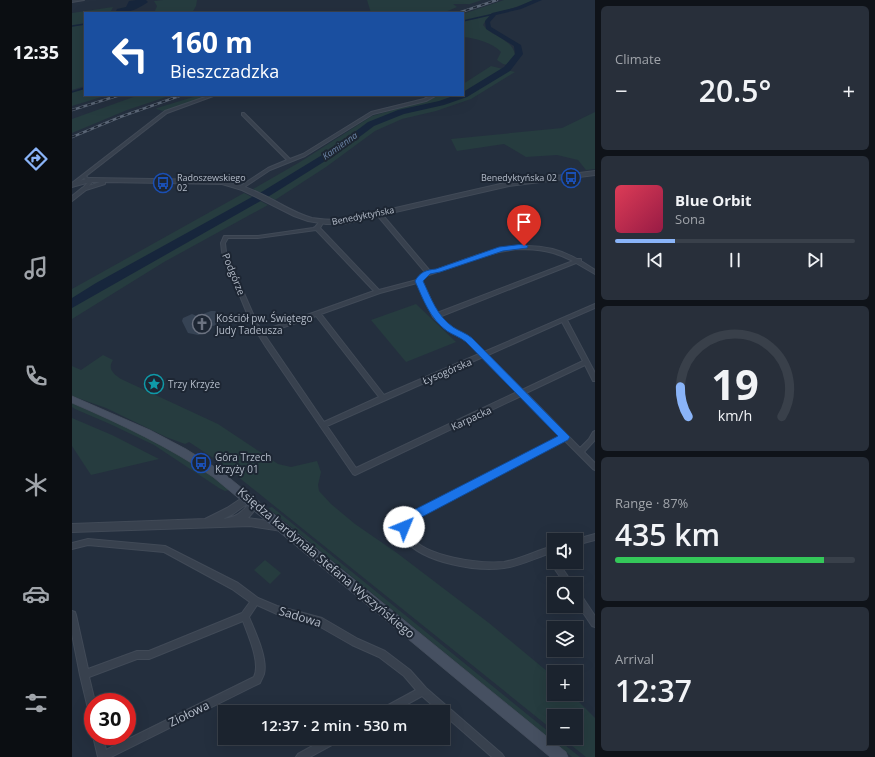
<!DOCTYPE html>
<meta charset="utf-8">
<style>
:root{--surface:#1b232e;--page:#282f3a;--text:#f1f3f6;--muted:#a0a4aa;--line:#39404a;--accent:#8ab4f8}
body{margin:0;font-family:"Open Sans",sans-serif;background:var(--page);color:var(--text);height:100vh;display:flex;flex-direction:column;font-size:15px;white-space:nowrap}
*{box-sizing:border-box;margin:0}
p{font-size:13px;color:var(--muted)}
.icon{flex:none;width:22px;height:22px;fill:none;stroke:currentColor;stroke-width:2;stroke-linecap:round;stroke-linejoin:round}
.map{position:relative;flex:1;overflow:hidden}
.panel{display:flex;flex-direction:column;gap:6px;padding:6px;background:#0f1319;width:280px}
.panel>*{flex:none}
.top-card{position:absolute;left:12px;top:12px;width:380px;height:84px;border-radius:0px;box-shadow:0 4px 16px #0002,0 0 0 1px var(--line);background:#1a4fa0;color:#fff;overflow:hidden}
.tools{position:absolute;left:475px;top:533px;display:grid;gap:8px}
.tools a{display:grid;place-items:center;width:36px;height:36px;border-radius:0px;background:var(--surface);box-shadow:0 4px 16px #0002,0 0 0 1px var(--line);font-size:20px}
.speed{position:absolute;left:12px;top:693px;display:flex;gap:8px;font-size:20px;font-weight:700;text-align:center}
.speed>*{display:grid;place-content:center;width:52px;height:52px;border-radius:50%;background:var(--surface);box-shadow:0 4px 16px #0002,0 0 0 1px var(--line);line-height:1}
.speed .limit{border:6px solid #d22;background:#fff;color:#111}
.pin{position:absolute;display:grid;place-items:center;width:34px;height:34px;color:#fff;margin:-41px -17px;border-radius:50% 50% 50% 0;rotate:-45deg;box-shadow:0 0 4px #0007}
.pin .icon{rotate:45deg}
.me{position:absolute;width:44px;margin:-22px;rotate:45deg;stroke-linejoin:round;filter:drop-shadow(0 0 3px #0008)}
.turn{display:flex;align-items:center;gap:14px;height:84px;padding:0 20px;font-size:18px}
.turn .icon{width:52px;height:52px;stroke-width:2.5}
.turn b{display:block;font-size:28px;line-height:34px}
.big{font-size:30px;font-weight:600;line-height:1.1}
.panel .widget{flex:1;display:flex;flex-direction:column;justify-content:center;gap:6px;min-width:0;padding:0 14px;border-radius:6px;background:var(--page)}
.panel .dial{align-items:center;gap:0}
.dial svg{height:104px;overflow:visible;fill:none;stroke:var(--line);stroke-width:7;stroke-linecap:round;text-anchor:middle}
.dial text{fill:var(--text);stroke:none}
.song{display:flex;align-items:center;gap:12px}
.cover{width:48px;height:48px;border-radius:6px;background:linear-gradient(135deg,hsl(350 70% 55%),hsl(340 70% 35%))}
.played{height:4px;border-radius:2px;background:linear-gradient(90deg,var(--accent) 25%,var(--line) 25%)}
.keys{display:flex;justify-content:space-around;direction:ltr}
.heat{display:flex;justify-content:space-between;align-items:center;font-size:22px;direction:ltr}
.charge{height:6px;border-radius:3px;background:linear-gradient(90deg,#34c759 87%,var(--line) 0)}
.trip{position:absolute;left:146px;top:705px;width:232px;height:40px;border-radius:0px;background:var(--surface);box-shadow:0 4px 16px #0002,0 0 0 1px var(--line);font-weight:600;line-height:40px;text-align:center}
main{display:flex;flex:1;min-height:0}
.menu{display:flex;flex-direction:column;width:72px;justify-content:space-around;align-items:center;background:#0b0e12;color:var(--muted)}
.menu .icon{width:28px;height:28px}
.menu .on{color:var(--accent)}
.menu b{font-size:18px;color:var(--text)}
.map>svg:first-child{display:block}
</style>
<main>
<nav class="menu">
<b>12:35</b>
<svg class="icon on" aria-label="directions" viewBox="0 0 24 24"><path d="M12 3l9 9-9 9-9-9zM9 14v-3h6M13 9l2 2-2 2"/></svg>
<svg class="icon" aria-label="music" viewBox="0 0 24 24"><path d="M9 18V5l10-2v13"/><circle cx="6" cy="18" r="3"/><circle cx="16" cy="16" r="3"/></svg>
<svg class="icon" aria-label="phone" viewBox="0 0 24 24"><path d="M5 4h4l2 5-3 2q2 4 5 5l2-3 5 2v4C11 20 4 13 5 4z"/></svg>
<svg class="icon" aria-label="climate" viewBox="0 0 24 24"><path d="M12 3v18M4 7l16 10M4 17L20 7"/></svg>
<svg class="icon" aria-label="car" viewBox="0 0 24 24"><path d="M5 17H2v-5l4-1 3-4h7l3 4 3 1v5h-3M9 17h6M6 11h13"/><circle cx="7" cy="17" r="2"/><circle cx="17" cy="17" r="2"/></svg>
<svg class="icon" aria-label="filters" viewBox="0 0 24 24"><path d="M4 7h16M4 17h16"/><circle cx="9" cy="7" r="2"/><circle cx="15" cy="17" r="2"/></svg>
</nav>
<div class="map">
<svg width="523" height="757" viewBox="0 0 523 757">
<rect width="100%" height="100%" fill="#242f3e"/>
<g fill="#263c3f">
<path d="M91,0H125L124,6L120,13H82L85,6L82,1Z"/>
<path d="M295,0H410L398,4H381L385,7L371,13H299Z"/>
<path d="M432,0H462C455,3 447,6 441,8C427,13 420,10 411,25C420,37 441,39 443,55L436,65L431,64L425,60L429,52C421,43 403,38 391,37V14Z"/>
<path d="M41,7L38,13H13V86L0,90V13Z"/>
<path d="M419,66L443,72L399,99L364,111L330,119L303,131L254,167L203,200L181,189L228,162L300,116L371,95H391V84Z"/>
<path d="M13,89V95H36L0,106V92Z"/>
<path d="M67,95H100L55,110L0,133V119Z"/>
<path d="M128,95H139L91,111L84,109L85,108Z"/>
<path d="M523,112V169L514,170L506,160L485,155L454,157L432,144L385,151L379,139L490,128Z"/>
<path d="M172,193L196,205L92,262L0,319V289Z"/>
<path d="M344,304L384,342L334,362L299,320Z"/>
<path d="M31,355L41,360C35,369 42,374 49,379L146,424L206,464L219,467L245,461L249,472L246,485L247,491L259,504L283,524L325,553L417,623L482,677V694H499L523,718V757H514L490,738H504V716H482V731L149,463L117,442L113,444L94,437L34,408L0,396V366L9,370Z"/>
<path d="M0,403L69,433L128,467L157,490L153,491L147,488L82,445L38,424L3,409L0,407Z"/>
<path d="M0,418L40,435L87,459L19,475L0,446Z"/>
<path d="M200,507L482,736V738H484L508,757H500L196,508Z"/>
<path d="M193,560L209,573L198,584L182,570Z"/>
</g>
<path fill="#17263c" d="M65,0H74L76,2C68,8 54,15 44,11L45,9L54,7L57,1Z"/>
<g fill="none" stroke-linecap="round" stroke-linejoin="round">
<g stroke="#17263c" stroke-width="1.5">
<path d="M391,21L422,14"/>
<path d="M0,26L13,24"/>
<path d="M0,92L13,88"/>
</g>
<path fill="#17263c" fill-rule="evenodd" d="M461,0H470L449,9L424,15L418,22L419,27L449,45L451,54L438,71L395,97L372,105L332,114L302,126L266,153L199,195L0,308V298L24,283L191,191L260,149L296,122L326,110L367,101L384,95H391V92L432,67L443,54L442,46L414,29L413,21L420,13L445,7Z"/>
</g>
<path fill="#364354" d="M139,311H143L148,315L150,323L132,329L130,334L126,335L116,333L110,321L111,318L120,314L125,316Z"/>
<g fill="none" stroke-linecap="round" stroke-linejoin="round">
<g stroke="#414a57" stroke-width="2">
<g id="minor">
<path d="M0,0H12L0,2Z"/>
<path d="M139,95H144L95,113L14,176L20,182L14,190L10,189L16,182L12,178L3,185H0V183L93,111Z"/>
<path d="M360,95H365L354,101L301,114L233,156L198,170L171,188L167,187L196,168L215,160L170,115V113H172L218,159L231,154L299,112L352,99Z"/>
<path d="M305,213H309L358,271L364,270C411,253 457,232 505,259H509V261L523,270V274L504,263L367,317L373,323L399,339L412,352L523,304V308L495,320L523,373V381H521L513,365L454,393L508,448L517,439L521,432L523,431V440L512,452L523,463V470L521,469L492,440L345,517L339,521L336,527C337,530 337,533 339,536C352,557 409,564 432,562C449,559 465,550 482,546V552C465,557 449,566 432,568C406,572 352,563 334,541C331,537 330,532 328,527L333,517L339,513L489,436L449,396L283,475L281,474L194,347L179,323L150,252L149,243L152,236H186L241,228C245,227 245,222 249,222L251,223L248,228L307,290L345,280L349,275L353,272L305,215ZM244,230L302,291L190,331L185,323L154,252L153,243L156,238H186ZM445,249C467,249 481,251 501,261L365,313L350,281L354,276L409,257L427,252ZM345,283L361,317L369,325L395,341L407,354L312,395L249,314L308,293ZM244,316L307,397L252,422L192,334ZM490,322L511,361L450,390L416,355ZM411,357L445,392L284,468L255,426Z"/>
<path d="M523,534V540L504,545V540H501Z"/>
<path d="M16,539L93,546L166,583L186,598L205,606L250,618L286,639L313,651L338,670L354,688L430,754L432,757H420L371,714V712H368L350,696L321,712H308L309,709L344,690L332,676L307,657L280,645L245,625L205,614L185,605L177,617C183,632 196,658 192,674C191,677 189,680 188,683L39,757H26L21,736H31L34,750L182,677C189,663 176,635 171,621L77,659H65L17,677L23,702H21V718L18,717L8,675L0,634V611L3,612L4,615L16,669L65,651H77L170,613L178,602L160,589L92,552L16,545L0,549V543Z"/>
<path d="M482,559V562H486L501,584H493L478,562L479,560Z"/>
<path d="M504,591L507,592L523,616V627L520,626L504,602Z"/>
<path d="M255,738H269L267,741L238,757H224L226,754Z"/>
</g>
</g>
<g stroke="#414a57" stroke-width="2">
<g id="tertiary">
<path d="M523,171V175L437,186L271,224H254L236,221L222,216L170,190L150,184L33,182V184L14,190L0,201V196L10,188L28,182H18L0,187V183L18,178L143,180C159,182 173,186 187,193C205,201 221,213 240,218C251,220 261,220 271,220L437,182Z"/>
<path d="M176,494L179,495L181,498L179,501L161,514L151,519C159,518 165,516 170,511C176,507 178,498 186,501L188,504L176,518L210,523L213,524L215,527L213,530L210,531L178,526L0,532V524L133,519L155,508Z"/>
</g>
</g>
<g stroke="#414a57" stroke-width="1">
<path id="secondary" d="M0,396L78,430L114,449L149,471L494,752L496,757H478L141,477C97,447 49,424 0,403Z"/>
</g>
<use href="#minor" fill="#38414e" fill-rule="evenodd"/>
<use href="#tertiary" fill="#38414e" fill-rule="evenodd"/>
<use href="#secondary" fill="#465061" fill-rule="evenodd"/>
<g stroke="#5a6575" stroke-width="2.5">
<g id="rail">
<path d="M386,13L425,0"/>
<path d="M0,110L48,95"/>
<path d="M0,137L48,117L110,95"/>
</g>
</g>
<use href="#rail" stroke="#1d2633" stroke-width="1.5" stroke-dasharray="4" stroke-linecap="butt"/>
</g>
<path fill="#1a73e8" stroke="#114b97" d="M452,244L456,246L455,248L431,251L368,272L358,274L351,281C359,298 365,316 381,327C387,331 394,333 400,338L498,437L496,440L346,519L338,525L336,530L332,532L328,530L326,527L330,519L338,512L486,436L394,342C388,337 381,335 375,331C358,319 351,299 343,281C348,272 354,270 364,269L427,247Z"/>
<defs>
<g id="bus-ring" transform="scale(1)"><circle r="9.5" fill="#1d2633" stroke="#1a4fb4" stroke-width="1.5"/><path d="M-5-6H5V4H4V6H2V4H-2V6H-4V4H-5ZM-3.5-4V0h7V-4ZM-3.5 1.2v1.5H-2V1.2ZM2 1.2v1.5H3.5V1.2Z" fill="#1a4fb4"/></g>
<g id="church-ring" transform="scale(1)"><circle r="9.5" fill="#1d2633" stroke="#6b7280" stroke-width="1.5"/><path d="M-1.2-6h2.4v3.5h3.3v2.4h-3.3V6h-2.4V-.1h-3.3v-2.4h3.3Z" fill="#6b7280"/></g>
<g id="sight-ring" transform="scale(1)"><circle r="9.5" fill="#1d2633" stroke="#0f9aa8" stroke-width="1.5"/><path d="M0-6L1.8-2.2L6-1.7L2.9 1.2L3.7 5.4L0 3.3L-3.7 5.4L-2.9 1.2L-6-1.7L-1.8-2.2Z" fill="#0f9aa8"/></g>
</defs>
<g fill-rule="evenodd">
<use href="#bus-ring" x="499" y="178"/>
<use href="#bus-ring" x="91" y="183"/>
<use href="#church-ring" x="130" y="324"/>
<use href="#sight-ring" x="82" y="384"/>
<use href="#bus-ring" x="129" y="463"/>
</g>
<g text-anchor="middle" stroke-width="4" stroke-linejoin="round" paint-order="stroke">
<g font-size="9" font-style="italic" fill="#6d86a8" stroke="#1d2633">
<text transform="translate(268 146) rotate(-35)" y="3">Kamienna</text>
</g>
<g font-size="9" fill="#b4bcc9" stroke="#1d2633" text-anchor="start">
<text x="105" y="181">Radoszewskiego<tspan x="105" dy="10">02</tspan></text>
<text x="485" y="181" text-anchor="end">Benedyktyńska 02</text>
</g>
<g font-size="9" fill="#b4bcc9" stroke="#1d2633">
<text transform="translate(291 216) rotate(-11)" y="3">Benedyktyńska</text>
</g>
<g font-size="10" fill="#b4bcc9" stroke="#1d2633">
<text transform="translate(162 274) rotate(68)" y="4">Podgórze</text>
<text transform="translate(375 371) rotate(-23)" y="4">Łysogórska</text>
<text transform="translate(399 418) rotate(-25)" y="4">Karpacka</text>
</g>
<g font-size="10" fill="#b4bcc9" stroke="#1d2633" text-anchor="start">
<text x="144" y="322">Kościół pw. Świętego<tspan x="144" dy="12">Judy Tadeusza</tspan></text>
<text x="96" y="388">Trzy Krzyże</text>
<text x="143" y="461">Góra Trzech<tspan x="143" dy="12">Krzyży 01</tspan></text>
</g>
<g font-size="12" fill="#b4bcc9" stroke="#1d2633">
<text transform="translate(254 563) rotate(40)" y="4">Księdza kardynała Stefana Wyszyńskiego</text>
<text transform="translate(228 617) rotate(17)" y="4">Sadowa</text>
<text transform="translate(117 714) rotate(-26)" y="4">Ziołowa</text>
</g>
</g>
</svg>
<div class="tools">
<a><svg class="icon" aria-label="sound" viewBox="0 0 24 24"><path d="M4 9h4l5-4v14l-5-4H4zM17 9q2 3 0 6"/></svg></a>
<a><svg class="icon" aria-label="search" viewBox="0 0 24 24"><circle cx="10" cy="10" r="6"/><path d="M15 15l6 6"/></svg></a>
<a><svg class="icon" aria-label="layers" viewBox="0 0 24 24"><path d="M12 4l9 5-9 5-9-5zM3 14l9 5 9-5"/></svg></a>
<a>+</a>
<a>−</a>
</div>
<div class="speed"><div class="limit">30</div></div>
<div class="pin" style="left:452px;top:246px;background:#d93025"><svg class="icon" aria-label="arrive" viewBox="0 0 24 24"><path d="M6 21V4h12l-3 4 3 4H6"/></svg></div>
<svg class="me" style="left:332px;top:527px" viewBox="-20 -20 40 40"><circle r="19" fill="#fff"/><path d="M0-13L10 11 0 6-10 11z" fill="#1a73e8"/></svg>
<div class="trip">12:37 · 2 min · 530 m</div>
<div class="top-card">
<div class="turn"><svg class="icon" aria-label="left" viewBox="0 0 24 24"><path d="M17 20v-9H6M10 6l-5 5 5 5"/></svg><div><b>160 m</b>Bieszczadzka</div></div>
</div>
</div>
<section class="panel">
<div class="widget"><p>Climate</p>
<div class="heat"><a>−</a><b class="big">20.5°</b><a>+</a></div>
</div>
<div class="widget">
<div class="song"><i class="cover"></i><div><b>Blue Orbit</b><p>Sona</p></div></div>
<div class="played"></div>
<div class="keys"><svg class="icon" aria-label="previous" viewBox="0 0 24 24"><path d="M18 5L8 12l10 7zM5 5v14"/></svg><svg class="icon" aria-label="pause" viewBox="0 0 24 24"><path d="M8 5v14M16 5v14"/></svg><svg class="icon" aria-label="next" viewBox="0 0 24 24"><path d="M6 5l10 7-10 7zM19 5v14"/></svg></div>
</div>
<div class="widget dial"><svg viewBox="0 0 100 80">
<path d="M14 69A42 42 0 1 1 86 69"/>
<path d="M14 69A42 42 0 0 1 8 46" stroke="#8ab4f8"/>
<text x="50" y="56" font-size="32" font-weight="700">19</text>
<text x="50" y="72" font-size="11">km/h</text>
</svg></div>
<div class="widget"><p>Range · 87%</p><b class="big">435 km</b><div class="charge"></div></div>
<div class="widget"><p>Arrival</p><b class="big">12:37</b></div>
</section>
</main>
